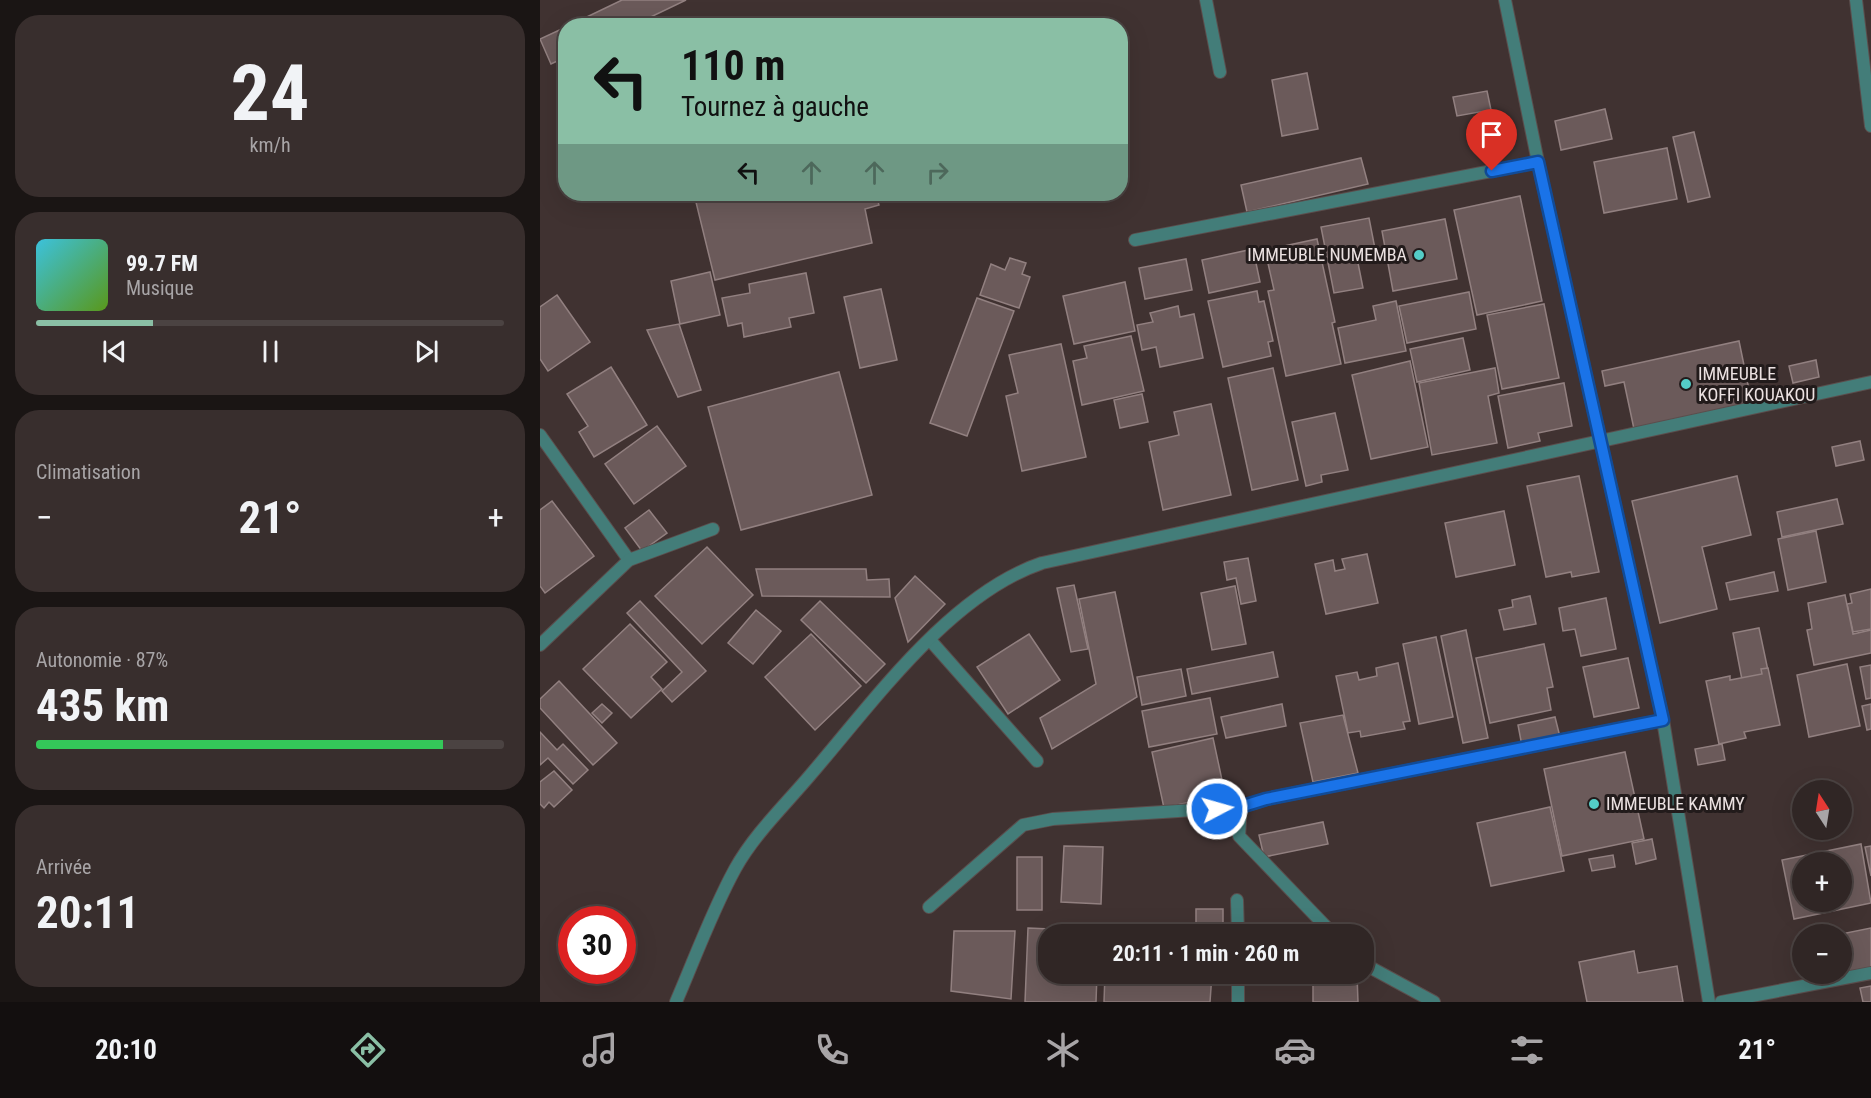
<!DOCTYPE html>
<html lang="fr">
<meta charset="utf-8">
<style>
:root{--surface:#302625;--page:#382e2d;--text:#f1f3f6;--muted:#a8a5a7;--line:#4b4342;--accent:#8abfa5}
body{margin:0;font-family:"Roboto Condensed",sans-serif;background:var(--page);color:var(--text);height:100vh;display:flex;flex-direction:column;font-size:22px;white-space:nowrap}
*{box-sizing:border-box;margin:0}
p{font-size:20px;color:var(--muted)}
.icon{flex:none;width:33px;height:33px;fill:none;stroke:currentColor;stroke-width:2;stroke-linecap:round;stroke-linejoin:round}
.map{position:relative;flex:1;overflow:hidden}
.side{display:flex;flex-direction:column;gap:15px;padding:15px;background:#1a1514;width:540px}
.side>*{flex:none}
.guide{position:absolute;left:18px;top:18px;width:570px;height:183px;border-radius:24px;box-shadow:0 6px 24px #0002,0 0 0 2px var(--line);background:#8abfa5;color:#111;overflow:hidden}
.needle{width:39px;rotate:348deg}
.tools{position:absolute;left:1252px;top:780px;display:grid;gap:12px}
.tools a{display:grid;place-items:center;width:60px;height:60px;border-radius:50%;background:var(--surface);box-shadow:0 6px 24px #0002,0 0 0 2px var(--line);font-size:30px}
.speed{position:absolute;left:18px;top:906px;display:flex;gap:12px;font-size:30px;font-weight:700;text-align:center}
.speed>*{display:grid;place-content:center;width:78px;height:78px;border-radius:50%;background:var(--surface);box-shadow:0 6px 24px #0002,0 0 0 2px var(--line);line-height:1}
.speed .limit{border:9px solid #d22;background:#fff;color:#111}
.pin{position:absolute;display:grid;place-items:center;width:51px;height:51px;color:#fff;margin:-62px -26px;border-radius:50% 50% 50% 0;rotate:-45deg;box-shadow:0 0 6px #0007}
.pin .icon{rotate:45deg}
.me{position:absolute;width:66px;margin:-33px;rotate:84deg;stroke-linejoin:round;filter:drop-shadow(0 0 4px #0008)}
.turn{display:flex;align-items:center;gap:21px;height:126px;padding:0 24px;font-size:27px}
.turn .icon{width:78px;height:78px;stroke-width:2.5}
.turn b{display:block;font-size:42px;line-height:51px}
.lanes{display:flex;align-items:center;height:57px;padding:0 24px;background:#0003;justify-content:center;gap:30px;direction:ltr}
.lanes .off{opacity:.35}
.big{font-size:45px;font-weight:700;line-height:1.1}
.side .widget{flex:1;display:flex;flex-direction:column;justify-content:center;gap:9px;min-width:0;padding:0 21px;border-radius:24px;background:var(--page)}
.side .dial{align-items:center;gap:0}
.dial b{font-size:78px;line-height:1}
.song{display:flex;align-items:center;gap:18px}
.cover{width:72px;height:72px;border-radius:9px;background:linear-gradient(135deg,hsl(190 70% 55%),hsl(90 70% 35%))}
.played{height:6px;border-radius:3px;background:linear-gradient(90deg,var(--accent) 25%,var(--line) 25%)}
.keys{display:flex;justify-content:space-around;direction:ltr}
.heat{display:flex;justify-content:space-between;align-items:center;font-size:33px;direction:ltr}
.charge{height:9px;border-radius:4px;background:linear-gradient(90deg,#34c759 87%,var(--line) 0)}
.trip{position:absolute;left:498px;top:924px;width:336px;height:60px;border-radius:24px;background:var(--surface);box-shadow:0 6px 24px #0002,0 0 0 2px var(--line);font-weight:700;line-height:60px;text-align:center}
.dock{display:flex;height:96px;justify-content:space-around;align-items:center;background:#130f0f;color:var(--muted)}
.dock .icon{width:42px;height:42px}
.dock .active{color:var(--accent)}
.dock b{font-size:27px;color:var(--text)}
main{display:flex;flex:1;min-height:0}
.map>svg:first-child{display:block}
</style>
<main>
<section class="side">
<div class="widget dial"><b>24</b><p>km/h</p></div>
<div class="widget">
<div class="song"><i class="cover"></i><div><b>99.7 FM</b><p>Musique</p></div></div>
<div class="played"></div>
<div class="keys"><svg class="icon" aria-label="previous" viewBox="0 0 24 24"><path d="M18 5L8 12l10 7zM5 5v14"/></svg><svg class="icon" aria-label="pause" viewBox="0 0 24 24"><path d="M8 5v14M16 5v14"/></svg><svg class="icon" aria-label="next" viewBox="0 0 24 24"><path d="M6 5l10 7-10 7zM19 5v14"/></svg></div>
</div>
<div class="widget"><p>Climatisation</p>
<div class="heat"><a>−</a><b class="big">21°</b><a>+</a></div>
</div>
<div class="widget"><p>Autonomie · 87%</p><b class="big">435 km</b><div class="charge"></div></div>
<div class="widget"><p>Arrivée</p><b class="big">20:11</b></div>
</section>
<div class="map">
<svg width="1331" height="1002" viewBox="0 0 1331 1002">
<rect width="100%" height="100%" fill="#403231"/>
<g fill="#6b5a5a" stroke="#928080" stroke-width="1.5" fill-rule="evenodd">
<path d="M82,0H146L92,26H28Z"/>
<path d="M26,27V57L11,64L0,39Z"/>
<path d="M767,73L778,129L742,136L732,80Z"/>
<path d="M947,91L951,110L917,116L913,97Z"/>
<path d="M1065,109L1072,139L1021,150L1015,121Z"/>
<path d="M1154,132L1170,197L1148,202L1133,137Z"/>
<path d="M1127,148L1137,199L1064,213L1054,162Z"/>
<path d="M821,158L828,184L707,212L701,185Z"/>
<path d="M154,194H336L339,205L325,209L332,243L175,280Z"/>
<path d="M980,196L1002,301L937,315L914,210Z"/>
<path d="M829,218L837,259L818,263L823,288L794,293L781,227Z"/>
<path d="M905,219L917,279L853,291L842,231Z"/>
<path d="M777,239L795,322L792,323L801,364L746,376L728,291L734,290L725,250Z"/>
<path d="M713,249L720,282L669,293L662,260Z"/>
<path d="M470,258L486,263L482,274L490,277L479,308L440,295L451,264L465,270Z"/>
<path d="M646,259L652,290L605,299L599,268Z"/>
<path d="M170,272L180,315L140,324L131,281Z"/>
<path d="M266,273L274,313L249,318L251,327L204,337L202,323L188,326L182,298L210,293L209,284Z"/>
<path d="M585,282L595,331L534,344L523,296Z"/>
<path d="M341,289L357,360L320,368L304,297Z"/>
<path d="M717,291L719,302L724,301L733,341L728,342L731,356L683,367L668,301Z"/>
<path d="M929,292L936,329L867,343L859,306Z"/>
<path d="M17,295L50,342L8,371L0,359V307Z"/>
<path d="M437,298L474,311L427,436L390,423Z"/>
<path d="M856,301L866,351L805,363L798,328L836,320L833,306Z"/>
<path d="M1004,304L1019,378L962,389L947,315Z"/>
<path d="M638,306L640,317L654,314L663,358L620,367L616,347L602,350L597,325L613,322L610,313Z"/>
<path d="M139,324L161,390L138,397L107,330Z"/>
<path d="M591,336L604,391L542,405L533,361L547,358L544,346Z"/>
<path d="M923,338L930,370L877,382L870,349Z"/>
<path d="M1199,341L1212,404L1094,429L1084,382L1065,386L1062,371Z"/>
<path d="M521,344L546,457L482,471L466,396L478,393L469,355Z"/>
<path d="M1276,360L1279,377L1253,383L1249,366Z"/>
<path d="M870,361L888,447L831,459L812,375Z"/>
<path d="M71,367L107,425L54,457L39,432L48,426L27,394Z"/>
<path d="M733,368L758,480L712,490L688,378Z"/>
<path d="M955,368L959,393L948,396L957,443L892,455L879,383Z"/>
<path d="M299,372L332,495L201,530L168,407Z"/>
<path d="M1024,383L1032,426L998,433L1000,441L968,448L958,396Z"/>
<path d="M602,394L608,422L580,428L574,400Z"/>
<path d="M671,404L691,495L623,510L609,442L639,435L634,412Z"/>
<path d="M795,413L808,470L781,475L782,482L766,486L752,422Z"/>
<path d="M117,426L146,466L94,504L65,464Z"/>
<path d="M1320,441L1324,460L1296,466L1292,447Z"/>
<path d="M1039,476L1059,572L1032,577L1031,572L1006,577L987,486Z"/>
<path d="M1197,476L1211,535L1162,547L1177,609L1120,623L1092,501Z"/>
<path d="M1297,499L1303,524L1242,537L1237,512Z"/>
<path d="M12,501L54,556L5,593L0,586V510Z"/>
<path d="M109,510L127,533L102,551L85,528Z"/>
<path d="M964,511L975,565L916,577L905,523Z"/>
<path d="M1276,531L1286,582L1248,590L1238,539Z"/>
<path d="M167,547L213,595L162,644L115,596Z"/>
<path d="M827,554L838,603L786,614L775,564L793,560L795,571L805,569L802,559Z"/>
<path d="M708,558L716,601L701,604L696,578L687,580L684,562Z"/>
<path d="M216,569H326L327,580L349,579L350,597L222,596Z"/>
<path d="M1234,572L1238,591L1190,600L1186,583Z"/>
<path d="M375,576L405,604L368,642L355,598Z"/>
<path d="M534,585L548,649L531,652L517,588Z"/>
<path d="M695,586L706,644L672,650L661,593Z"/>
<path d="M1331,589V629L1313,632L1307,604L1312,603L1310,594Z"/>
<path d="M575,592L597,697L512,749L500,718L556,684L539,599Z"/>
<path d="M1305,595L1313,634L1331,630V653L1274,665L1267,630L1272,629L1268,603Z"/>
<path d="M990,596L996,624L964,630L959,610L973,607L972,600Z"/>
<path d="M1066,598L1076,649L1041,656L1035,629L1023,631L1019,608Z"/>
<path d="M100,601L166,671L132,702L122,691L142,672L87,613Z"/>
<path d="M280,601L345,664L326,683L261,620Z"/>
<path d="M216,610L241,631L213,664L188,643Z"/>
<path d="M90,624L127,662L111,677L122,689L91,718L43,669Z"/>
<path d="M1219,628L1230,680L1203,685L1193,633Z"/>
<path d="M926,630L948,738L923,743L901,636Z"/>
<path d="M271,634L321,686L275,730L225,677Z"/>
<path d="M489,634L520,680L468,714L437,667Z"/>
<path d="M896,637L913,717L879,724L863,644Z"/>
<path d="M1004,644L1013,687L1007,688L1011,710L950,723L936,658Z"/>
<path d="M733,652L738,677L652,694L647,669Z"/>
<path d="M1088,658L1099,708L1054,717L1043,667Z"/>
<path d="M858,663L870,721L863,722L865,729L821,737L820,731L808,733L796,676L817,672L819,680L837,676L836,668Z"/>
<path d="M1307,664L1320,726L1269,737L1257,675Z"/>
<path d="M1331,665V698L1326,699L1320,667Z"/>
<path d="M1228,668L1240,725L1204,732L1206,738L1179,744L1166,681L1190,676V680L1222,674L1221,669Z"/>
<path d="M641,669L646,696L602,705L597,677Z"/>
<path d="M19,681L77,743L53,765L0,708V699Z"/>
<path d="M670,698L677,734L609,747L602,711Z"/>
<path d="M62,704L72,713L62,723L52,713Z"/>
<path d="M742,704L746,726L686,738L681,717Z"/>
<path d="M1331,704V729L1327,730L1322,706Z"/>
<path d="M803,715L818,773L773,782L760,723Z"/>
<path d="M1015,717L1020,737L982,746L978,725Z"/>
<path d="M0,732L17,750L23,744L48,770L33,784L8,758L0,765Z"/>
<path d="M673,738L685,794L624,808L612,752Z"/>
<path d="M1182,744L1185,760L1158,765L1155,749Z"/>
<path d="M1085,752L1104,839L1022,856L1004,769Z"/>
<path d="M14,771L32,790L14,807L9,802L4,808L0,804V782Z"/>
<path d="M1010,807L1024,871L951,886L937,823Z"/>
<path d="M783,822L788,844L724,857L719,835Z"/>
<path d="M1112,839L1116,859L1096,864L1092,843Z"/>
<path d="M1321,844L1331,903L1254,919L1242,860ZM1263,862H1302V902H1263Z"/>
<path d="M524,846L563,847L561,904L521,902Z"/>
<path d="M1331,846V876L1325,847Z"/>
<path d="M1073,855L1075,867L1052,871L1049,859Z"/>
<rect x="477" y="857" width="25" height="53"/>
<rect x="656" y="909" width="27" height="25"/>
<path d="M488,928L533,930V934H508V974H557L556,1002H485Z"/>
<path d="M1331,928V968L1265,981L1264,974H1302L1301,934Z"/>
<path d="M414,931H475L471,999L411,991Z"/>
<path d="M1094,951L1098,973L1137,966L1143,1002H1047L1039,962Z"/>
<path d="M565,974H672L670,1002H564Z"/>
<path d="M773,974H817L818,1002H773Z"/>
<path d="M1331,986V1002H1323L1320,988Z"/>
</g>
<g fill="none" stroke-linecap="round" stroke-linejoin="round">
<g stroke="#5b4e4d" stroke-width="14">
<path id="service" d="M666,0L680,72"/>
</g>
<g stroke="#5b4e4d" stroke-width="14">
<g id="minor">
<path d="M965,0L998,162L1123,720L1169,1002"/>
<path d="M1316,0L1331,126"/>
<path d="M595,240L998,162"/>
<path d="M0,435L89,560"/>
<path d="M390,640L497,761"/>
<path d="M0,645L89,560L173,529"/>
<path d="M697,900L698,934"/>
<path d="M389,907L483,825L513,819L701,807"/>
<path d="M793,934L699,836L701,807L726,799L1123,720"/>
<path d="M824,964L894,1002"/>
<path d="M136,1002C155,958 172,911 195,869C215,833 247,803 272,773C334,701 410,594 502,563L1331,382"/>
<path d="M698,1002V974"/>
<path d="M1181,1002L1331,973"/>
</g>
</g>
<use href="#service" stroke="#437d79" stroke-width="12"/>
<use href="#minor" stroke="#437d79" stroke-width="12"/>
</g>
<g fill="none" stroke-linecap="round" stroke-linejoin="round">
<g stroke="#114b97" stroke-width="15">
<path id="route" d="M677,809L700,807L726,799L1123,720L998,162L952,171"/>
</g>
<use href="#route" stroke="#1a73e8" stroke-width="10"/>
</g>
<g fill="#54cdc7" stroke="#221b1b" stroke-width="2">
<circle cx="879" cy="255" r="6"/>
<circle cx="1146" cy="384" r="6"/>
<circle cx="1054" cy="804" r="6"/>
</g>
<g text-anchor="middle" stroke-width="6" stroke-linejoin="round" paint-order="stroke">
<g font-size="18" fill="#ebe1e1" stroke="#221b1b" text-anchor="start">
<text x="867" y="261" text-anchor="end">IMMEUBLE NUMEMBA</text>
<text x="1158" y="380">IMMEUBLE<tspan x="1158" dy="21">KOFFI KOUAKOU</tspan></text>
<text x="1066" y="810">IMMEUBLE KAMMY</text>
</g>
</g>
</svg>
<div class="tools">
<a><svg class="needle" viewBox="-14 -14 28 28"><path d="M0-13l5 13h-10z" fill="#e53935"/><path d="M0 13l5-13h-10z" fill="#a8a5a7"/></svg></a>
<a>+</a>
<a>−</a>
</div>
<div class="speed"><div class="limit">30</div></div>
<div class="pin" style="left:952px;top:171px;background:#d93025"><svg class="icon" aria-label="arrive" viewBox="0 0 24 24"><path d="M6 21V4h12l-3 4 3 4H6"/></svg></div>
<svg class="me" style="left:677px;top:809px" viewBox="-20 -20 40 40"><circle r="17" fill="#1a73e8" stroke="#fff" stroke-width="3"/><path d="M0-11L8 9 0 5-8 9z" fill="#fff"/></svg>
<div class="trip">20:11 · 1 min · 260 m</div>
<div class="guide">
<div class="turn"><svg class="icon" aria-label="left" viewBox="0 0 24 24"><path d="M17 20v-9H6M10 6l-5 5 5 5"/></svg><div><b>110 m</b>Tournez à gauche</div></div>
<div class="lanes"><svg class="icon" aria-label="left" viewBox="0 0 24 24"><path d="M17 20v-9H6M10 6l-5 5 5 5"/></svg><svg class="icon off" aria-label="ahead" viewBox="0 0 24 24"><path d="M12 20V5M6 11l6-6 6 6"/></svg><svg class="icon off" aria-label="ahead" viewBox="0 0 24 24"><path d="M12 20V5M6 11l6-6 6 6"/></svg><svg class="icon off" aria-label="right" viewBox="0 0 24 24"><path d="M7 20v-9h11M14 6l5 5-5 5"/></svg></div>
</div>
</div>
</main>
<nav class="dock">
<b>20:10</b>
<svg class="icon active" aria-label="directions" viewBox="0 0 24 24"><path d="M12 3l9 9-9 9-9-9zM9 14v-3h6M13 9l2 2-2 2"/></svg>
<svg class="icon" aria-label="music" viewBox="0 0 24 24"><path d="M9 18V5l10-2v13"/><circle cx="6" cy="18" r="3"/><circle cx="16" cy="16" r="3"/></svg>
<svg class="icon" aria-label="phone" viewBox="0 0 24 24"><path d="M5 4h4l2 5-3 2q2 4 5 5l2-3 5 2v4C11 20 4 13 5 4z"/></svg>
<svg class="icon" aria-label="climate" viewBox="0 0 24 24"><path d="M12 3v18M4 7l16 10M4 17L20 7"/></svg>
<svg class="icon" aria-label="car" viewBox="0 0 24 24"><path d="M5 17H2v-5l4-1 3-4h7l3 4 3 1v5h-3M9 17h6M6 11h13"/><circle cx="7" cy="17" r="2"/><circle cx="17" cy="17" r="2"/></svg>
<svg class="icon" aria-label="filters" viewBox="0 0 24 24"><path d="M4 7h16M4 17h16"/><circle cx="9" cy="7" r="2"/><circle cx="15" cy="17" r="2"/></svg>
<b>21°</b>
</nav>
